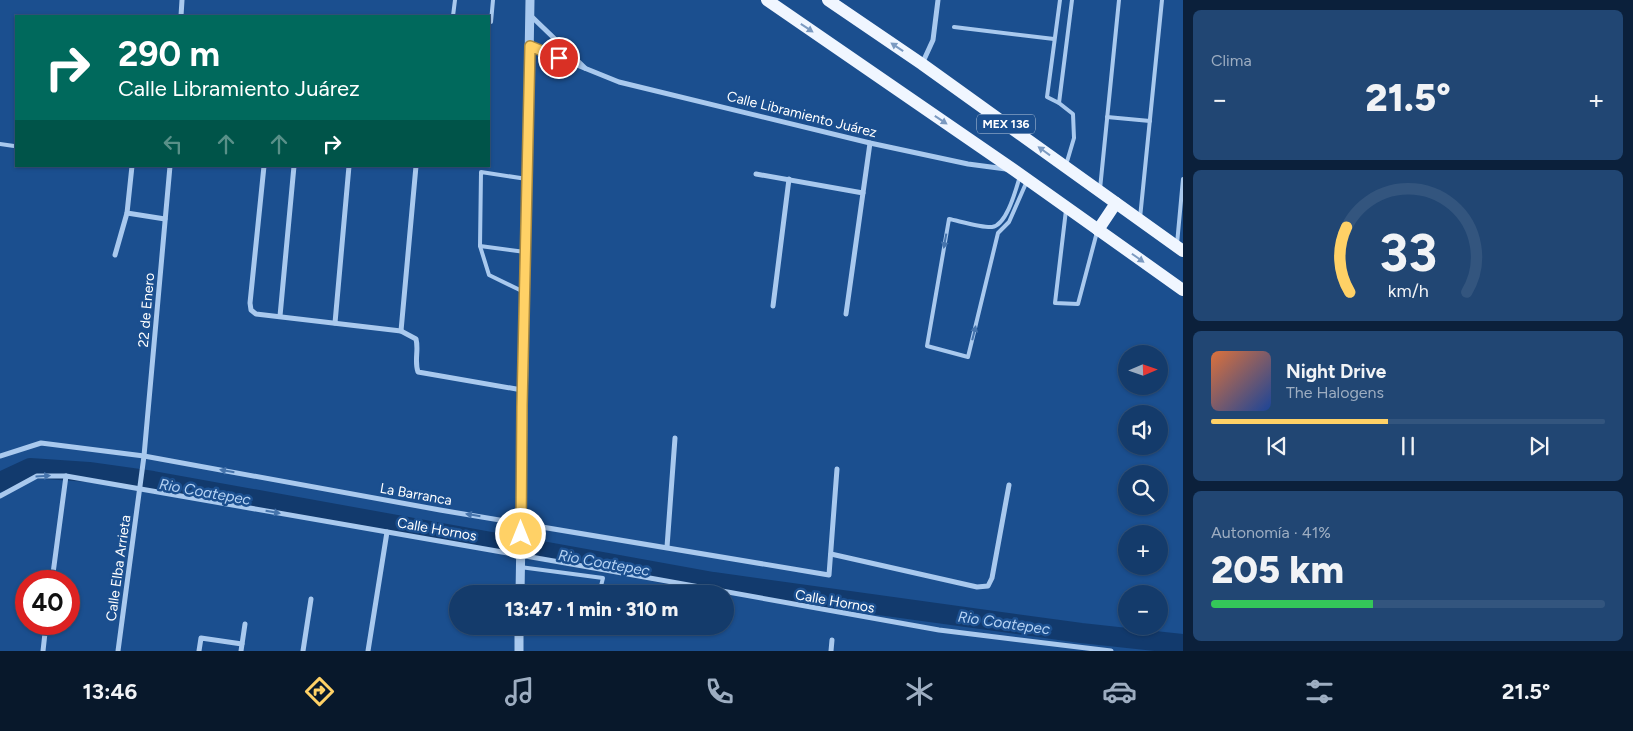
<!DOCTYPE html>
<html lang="es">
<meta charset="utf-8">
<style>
:root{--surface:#143b6b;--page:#214673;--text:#f1f3f6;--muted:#9dadc1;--line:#33557e;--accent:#ffd166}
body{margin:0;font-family:Figtree,sans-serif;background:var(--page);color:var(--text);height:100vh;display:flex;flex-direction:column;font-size:19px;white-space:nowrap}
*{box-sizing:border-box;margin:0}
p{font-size:16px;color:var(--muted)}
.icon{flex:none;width:28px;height:28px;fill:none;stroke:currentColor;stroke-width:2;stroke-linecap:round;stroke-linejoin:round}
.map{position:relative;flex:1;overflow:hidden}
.panel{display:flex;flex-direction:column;gap:10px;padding:10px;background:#0b203b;width:450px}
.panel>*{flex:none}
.banner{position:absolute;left:15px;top:15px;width:475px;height:152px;border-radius:0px;box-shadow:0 1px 4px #0004,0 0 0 1px var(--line);background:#00695c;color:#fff;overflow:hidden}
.needle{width:32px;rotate:88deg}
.fabs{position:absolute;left:1118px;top:345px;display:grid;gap:10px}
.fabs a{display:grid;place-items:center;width:50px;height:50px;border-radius:50%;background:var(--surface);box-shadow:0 1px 4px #0004,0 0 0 1px var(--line);font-size:25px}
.speed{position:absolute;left:15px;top:570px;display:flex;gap:10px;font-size:25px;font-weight:700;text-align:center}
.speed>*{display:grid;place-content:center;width:65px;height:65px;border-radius:50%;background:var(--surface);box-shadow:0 1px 4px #0004,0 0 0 1px var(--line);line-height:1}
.speed .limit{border:8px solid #d22;background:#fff;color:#111}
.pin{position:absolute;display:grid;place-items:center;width:42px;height:42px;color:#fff;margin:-21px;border:2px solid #fff;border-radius:50%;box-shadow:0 1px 5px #0007}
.me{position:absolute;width:55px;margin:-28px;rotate:0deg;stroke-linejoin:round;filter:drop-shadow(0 0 4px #0008)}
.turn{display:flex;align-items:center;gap:18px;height:105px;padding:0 20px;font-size:22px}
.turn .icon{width:65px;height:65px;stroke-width:2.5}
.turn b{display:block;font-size:35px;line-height:42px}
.lanes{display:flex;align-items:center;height:48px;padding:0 20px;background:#0003;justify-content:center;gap:25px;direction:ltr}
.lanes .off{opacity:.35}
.big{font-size:38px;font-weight:800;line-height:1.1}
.panel .card{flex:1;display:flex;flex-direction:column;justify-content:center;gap:8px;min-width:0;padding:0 18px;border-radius:8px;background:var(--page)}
.panel .dial{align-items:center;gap:0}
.dial svg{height:130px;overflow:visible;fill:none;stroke:var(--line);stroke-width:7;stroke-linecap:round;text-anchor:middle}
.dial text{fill:var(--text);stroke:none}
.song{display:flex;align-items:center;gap:15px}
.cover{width:60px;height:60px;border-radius:8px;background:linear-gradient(135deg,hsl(20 70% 55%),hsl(220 70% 35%))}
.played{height:5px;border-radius:2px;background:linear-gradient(90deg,var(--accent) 45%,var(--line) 45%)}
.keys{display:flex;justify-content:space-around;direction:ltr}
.heat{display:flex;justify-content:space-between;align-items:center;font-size:28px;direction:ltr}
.charge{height:8px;border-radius:4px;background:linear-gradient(90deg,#34c759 41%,var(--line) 0)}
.trip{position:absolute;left:449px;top:585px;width:285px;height:50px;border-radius:25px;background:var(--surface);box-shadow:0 1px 4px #0004,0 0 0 1px var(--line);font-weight:800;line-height:50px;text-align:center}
.dock{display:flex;height:80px;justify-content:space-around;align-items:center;background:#08182b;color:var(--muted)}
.dock .icon{width:35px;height:35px}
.dock .selected{color:var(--accent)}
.dock b{font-size:22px;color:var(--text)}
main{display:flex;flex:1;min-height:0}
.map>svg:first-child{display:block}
</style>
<main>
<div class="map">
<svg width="1183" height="651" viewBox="0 0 1183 651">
<rect width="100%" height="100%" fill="#1b4f8f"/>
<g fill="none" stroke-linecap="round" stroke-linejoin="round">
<path stroke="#123a6d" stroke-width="20" d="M0,482L30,468L89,472L153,481L713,582L1081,633L1183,644"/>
<g stroke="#a9c9ee" stroke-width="4">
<path d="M1060,0L1047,97L1059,103L1072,0"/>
<path d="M453,16L455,0"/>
<path d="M489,22H491L493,0"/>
<path d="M954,27L1054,39"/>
<path d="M1059,103L1073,114L1074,138L1066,165"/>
<path d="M1107,117L1150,121"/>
<path d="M0,144L14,146"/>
<path d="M1020,176C1016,189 1007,225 992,227C983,228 959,221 949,219L927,346L968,357L998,233L1009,222L1027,181"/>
<path d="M1100,189L1119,0"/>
<path d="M1066,210L1055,303L1078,304L1097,232"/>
<path d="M1140,218L1162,0"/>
<path d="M1177,244L1183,179"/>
<path d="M480,246L489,275L524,292"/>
<path d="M525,252L480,246L481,172L527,179"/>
<path d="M520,567L603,578L599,594"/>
</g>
<g stroke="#a9c9ee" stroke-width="5">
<path d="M530,15L585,68"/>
<path d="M181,16L182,0"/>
<path d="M530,46L619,82L870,143L968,164L1006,169"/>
<path d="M922,64L933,40L938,0"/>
<path d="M132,166L127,213L165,219"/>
<path d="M264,166L250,303L251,310L256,314L401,331L416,339C419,350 414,361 418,372L522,390"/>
<path d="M756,174L863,193"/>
<path d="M115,255L127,213"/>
<path d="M773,306L789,179"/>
<path d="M846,314L870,143"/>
<path d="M280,316L294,166"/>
<path d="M335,323L349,166"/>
<path d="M401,331L416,166"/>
<path d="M0,456L41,443L144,456L440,510L829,575L837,469"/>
<path d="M0,496L37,476H66L594,568L939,630L1111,651"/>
<path d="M667,547L675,438"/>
<path d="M831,554L977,587L988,586L992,578L1009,485"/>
<path d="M52,581L66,476"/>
<path d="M43,651L46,624"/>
<path d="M118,651L144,456L170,166"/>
<path d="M199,651L201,638L242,644"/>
<path d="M241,651L245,624"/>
<path d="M303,651L311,599"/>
<path d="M368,651L387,532"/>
<path d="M831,651L832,640"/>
</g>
<g stroke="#a9c9ee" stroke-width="9">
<path d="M520,594L530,0"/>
<path d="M519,651V626"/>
</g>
<g stroke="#f0f6ff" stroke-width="12">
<path d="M767,0L1014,170L1183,290"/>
<path d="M828,0L922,64L1183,251"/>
<path d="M1098,230L1116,203"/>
</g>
</g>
<defs><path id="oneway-solid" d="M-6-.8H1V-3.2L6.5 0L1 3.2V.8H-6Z" transform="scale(1.25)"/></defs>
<g fill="#7b9ac1">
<use href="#oneway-solid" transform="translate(807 28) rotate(34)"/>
<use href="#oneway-solid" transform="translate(897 47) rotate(-146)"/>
<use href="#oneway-solid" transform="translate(941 120) rotate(34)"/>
<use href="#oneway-solid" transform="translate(1044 151) rotate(-144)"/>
<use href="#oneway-solid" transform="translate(1138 258) rotate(35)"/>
</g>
<g fill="#4674ac">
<use href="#oneway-solid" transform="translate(945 241) rotate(100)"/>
<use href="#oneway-solid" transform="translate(974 333) rotate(-76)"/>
<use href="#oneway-solid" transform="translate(227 471) rotate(-170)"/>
<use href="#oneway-solid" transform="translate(43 476) rotate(-3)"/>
<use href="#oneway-solid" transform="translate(273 512) rotate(10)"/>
<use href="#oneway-solid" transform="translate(473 515) rotate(-171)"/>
</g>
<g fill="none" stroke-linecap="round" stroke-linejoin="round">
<g stroke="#a68842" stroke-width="12">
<path id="route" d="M521,534L522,406L530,46L559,58"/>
</g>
<use href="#route" stroke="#ffd166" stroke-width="9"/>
</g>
<g text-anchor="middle" stroke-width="5" stroke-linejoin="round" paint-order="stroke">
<rect fill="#1b4f8f" stroke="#bbcadd" stroke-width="1" x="977" y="114.5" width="58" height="19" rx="4"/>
<g font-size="12" font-weight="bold" fill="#fff">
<text x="1006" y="128">MEX 136</text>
</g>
<g font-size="14" fill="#fff" stroke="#1b4f8f">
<text transform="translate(802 114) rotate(14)" y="5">Calle Libramiento Juárez</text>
<text transform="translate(146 310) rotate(-85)" y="5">22 de Enero</text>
<text transform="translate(416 494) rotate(10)" y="5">La Barranca</text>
<text transform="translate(437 529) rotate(10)" y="5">Calle Hornos</text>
<text transform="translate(118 568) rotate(-82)" y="5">Calle Elba Arrieta</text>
<text transform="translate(835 601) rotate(10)" y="5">Calle Hornos</text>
</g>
<g font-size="15" font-style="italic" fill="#b5d3f5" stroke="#1b4f8f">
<text transform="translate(205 492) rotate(10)" y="5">Rio Coatepec</text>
<text transform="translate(604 563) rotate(10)" y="5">Rio Coatepec</text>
<text transform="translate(1004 623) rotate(8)" y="5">Rio Coatepec</text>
</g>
</g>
</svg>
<div class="fabs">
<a><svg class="needle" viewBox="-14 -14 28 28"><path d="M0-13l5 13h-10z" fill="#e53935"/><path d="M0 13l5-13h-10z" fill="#9dadc1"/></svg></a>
<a><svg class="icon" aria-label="sound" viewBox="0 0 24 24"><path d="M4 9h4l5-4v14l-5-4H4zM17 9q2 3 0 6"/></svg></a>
<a><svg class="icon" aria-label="search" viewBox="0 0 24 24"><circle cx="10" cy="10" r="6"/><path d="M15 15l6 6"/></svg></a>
<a>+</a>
<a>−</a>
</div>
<div class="speed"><div class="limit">40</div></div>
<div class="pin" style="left:559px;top:58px;background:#d93025"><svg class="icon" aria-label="arrive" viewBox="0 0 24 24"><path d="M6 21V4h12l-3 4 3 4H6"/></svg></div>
<svg class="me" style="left:521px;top:534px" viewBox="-20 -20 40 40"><circle r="17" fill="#ffd166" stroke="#fff" stroke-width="3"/><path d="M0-11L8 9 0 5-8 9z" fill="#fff"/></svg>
<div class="trip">13:47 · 1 min · 310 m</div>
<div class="banner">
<div class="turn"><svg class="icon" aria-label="right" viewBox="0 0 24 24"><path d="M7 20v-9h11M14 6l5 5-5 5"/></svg><div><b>290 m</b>Calle Libramiento Juárez</div></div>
<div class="lanes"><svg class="icon off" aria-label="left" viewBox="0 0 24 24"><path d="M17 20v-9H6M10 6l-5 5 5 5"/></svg><svg class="icon off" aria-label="ahead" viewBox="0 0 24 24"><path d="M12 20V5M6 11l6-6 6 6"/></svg><svg class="icon off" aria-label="ahead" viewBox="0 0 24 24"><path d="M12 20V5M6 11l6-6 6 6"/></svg><svg class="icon" aria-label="right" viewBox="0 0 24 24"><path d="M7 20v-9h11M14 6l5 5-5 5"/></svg></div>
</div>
</div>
<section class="panel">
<div class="card"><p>Clima</p>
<div class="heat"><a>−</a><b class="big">21.5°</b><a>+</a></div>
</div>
<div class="card dial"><svg viewBox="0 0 100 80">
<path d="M14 69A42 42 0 1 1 86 69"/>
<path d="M14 69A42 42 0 0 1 12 29" stroke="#ffd166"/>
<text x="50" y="56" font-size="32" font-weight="700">33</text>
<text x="50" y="72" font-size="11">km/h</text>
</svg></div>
<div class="card">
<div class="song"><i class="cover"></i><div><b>Night Drive</b><p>The Halogens</p></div></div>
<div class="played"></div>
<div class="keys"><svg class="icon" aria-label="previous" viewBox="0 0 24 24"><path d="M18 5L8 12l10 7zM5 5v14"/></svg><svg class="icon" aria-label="pause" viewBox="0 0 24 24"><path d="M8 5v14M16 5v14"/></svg><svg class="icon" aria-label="next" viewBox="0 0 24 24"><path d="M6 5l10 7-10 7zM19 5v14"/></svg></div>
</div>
<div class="card"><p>Autonomía · 41%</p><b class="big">205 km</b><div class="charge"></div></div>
</section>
</main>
<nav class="dock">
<b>13:46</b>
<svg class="icon selected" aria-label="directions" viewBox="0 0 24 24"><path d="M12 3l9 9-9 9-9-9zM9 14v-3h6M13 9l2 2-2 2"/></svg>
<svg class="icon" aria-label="music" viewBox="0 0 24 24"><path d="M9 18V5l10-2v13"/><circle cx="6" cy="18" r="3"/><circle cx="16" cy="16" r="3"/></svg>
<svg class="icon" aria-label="phone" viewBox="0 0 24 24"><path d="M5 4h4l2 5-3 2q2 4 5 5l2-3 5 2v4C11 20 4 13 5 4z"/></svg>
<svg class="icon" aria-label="climate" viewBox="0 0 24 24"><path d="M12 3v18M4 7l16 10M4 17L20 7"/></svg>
<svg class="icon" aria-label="car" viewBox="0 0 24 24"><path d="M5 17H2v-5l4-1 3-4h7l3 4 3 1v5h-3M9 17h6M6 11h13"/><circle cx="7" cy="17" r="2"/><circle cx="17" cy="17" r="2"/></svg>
<svg class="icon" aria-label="filters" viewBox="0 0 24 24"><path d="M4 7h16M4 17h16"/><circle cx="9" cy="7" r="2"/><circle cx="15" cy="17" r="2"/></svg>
<b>21.5°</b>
</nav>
